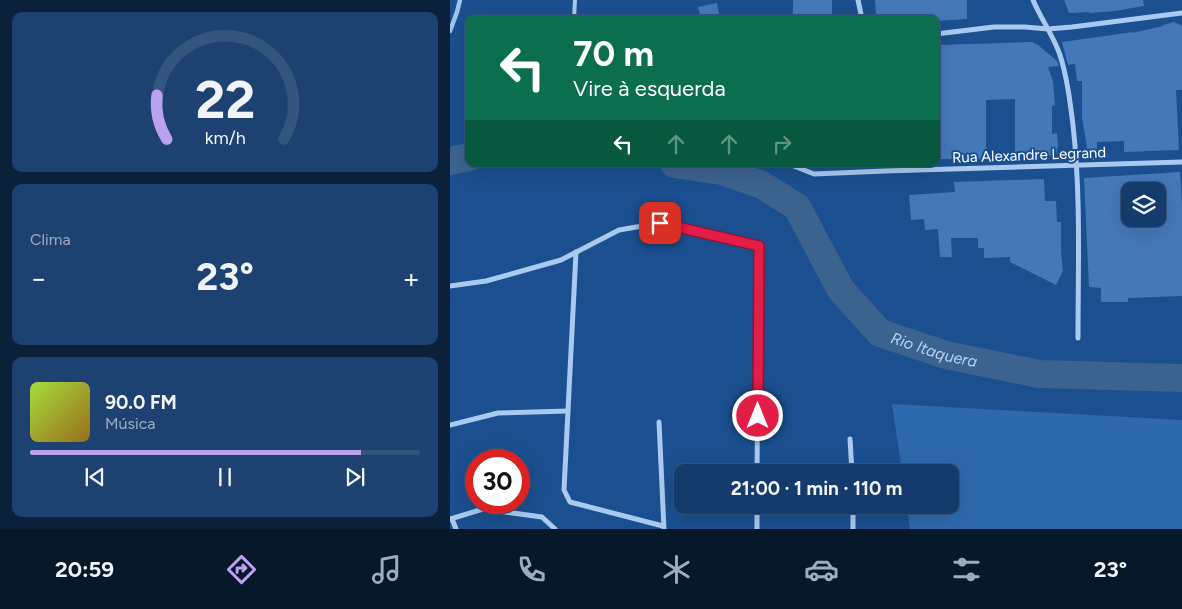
<!DOCTYPE html>
<html lang="pt">
<meta charset="utf-8">
<style>
:root{--surface:#143b6b;--page:#1d4271;--text:#f1f3f6;--muted:#9dadc1;--line:#33557e;--accent:#bca0f2}
body{margin:0;font-family:Figtree,sans-serif;background:var(--page);color:var(--text);height:100vh;display:flex;flex-direction:column;font-size:19px;white-space:nowrap}
*{box-sizing:border-box;margin:0}
p{font-size:16px;color:var(--muted)}
.icon{flex:none;width:28px;height:28px;fill:none;stroke:currentColor;stroke-width:2;stroke-linecap:round;stroke-linejoin:round}
.map{position:relative;flex:1;overflow:hidden}
.side{display:flex;flex-direction:column;gap:12px;padding:12px;background:#0b203b;width:450px}
.side>*{flex:none}
.top-card{position:absolute;left:15px;top:15px;width:475px;height:152px;border-radius:10px;box-shadow:0 5px 20px #0002,0 0 0 1px var(--line);background:#0b6e4f;color:#fff;overflow:hidden}
.tools{position:absolute;left:671px;top:182px;display:grid;gap:10px}
.tools a{display:grid;place-items:center;width:45px;height:45px;border-radius:10px;background:var(--surface);box-shadow:0 5px 20px #0002,0 0 0 1px var(--line);font-size:25px}
.speed{position:absolute;left:15px;top:449px;display:flex;gap:10px;font-size:25px;font-weight:700;text-align:center}
.speed>*{display:grid;place-content:center;width:65px;height:65px;border-radius:50%;background:var(--surface);box-shadow:0 5px 20px #0002,0 0 0 1px var(--line);line-height:1}
.speed .limit{border:8px solid #d22;background:#fff;color:#111}
.pin{position:absolute;display:grid;place-items:center;width:42px;height:42px;color:#fff;margin:-21px;border-radius:10px;box-shadow:0 2px 8px #0006}
.me{position:absolute;width:55px;margin:-28px;rotate:0deg;stroke-linejoin:round;filter:drop-shadow(0 0 4px #0008)}
.turn{display:flex;align-items:center;gap:18px;height:105px;padding:0 25px;font-size:22px}
.turn .icon{width:65px;height:65px;stroke-width:2.5}
.turn b{display:block;font-size:35px;line-height:42px}
.lanes{display:flex;align-items:center;height:48px;padding:0 25px;background:#0003;justify-content:center;gap:25px;direction:ltr}
.lanes .off{opacity:.35}
.big{font-size:38px;font-weight:700;line-height:1.1}
.side .tile{flex:1;display:flex;flex-direction:column;justify-content:center;gap:8px;min-width:0;padding:0 18px;border-radius:10px;background:var(--page)}
.side .dial{align-items:center;gap:0}
.dial svg{height:130px;overflow:visible;fill:none;stroke:var(--line);stroke-width:7;stroke-linecap:round;text-anchor:middle}
.dial text{fill:var(--text);stroke:none}
.song{display:flex;align-items:center;gap:15px}
.cover{width:60px;height:60px;border-radius:8px;background:linear-gradient(135deg,hsl(80 70% 55%),hsl(40 70% 35%))}
.played{height:5px;border-radius:2px;background:linear-gradient(90deg,var(--accent) 85%,var(--line) 85%)}
.keys{display:flex;justify-content:space-around;direction:ltr}
.heat{display:flex;justify-content:space-between;align-items:center;font-size:28px;direction:ltr}
.trip{position:absolute;left:224px;top:464px;width:285px;height:50px;border-radius:10px;background:var(--surface);box-shadow:0 5px 20px #0002,0 0 0 1px var(--line);font-weight:700;line-height:50px;text-align:center}
.menu{display:flex;height:80px;justify-content:space-around;align-items:center;background:#08182b;color:var(--muted)}
.menu .icon{width:35px;height:35px}
.menu .current{color:var(--accent)}
.menu b{font-size:22px;color:var(--text)}
main{display:flex;flex:1;min-height:0}
.map>svg:first-child{display:block}
</style>
<main>
<section class="side">
<div class="tile dial"><svg viewBox="0 0 100 80">
<path d="M14 69A42 42 0 1 1 86 69"/>
<path d="M14 69A42 42 0 0 1 8 42" stroke="#bca0f2"/>
<text x="50" y="56" font-size="32" font-weight="700">22</text>
<text x="50" y="72" font-size="11">km/h</text>
</svg></div>
<div class="tile"><p>Clima</p>
<div class="heat"><a>−</a><b class="big">23°</b><a>+</a></div>
</div>
<div class="tile">
<div class="song"><i class="cover"></i><div><b>90.0 FM</b><p>Música</p></div></div>
<div class="played"></div>
<div class="keys"><svg class="icon" aria-label="previous" viewBox="0 0 24 24"><path d="M18 5L8 12l10 7zM5 5v14"/></svg><svg class="icon" aria-label="pause" viewBox="0 0 24 24"><path d="M8 5v14M16 5v14"/></svg><svg class="icon" aria-label="next" viewBox="0 0 24 24"><path d="M6 5l10 7-10 7zM19 5v14"/></svg></div>
</div>
</section>
<div class="map">
<svg width="732" height="529" viewBox="0 0 732 529">
<rect width="100%" height="100%" fill="#1b4f8f"/>
<path fill="#2e69ad" d="M442,404L732,420V529H460L457,505H500V472H452Z"/>
<g fill="none" stroke-linecap="round" stroke-linejoin="round">
<g stroke="#9cc4f0" stroke-width="4.5">
<path d="M0,31L7,12L10,0"/>
<path d="M0,156L1,160"/>
</g>
<g stroke="#3c6290" stroke-width="28">
<path d="M0,161L19,157"/>
<path id="s1" d="M224,164L272,171L312,185L347,207L391,290L430,333L496,355L589,374L732,378"/>
</g>
</g>
<g fill="#4478b7" fill-rule="evenodd">
<rect x="343" y="0" width="39" height="19"/>
<path d="M425,0H517V19L486,21V19H435V15L426,16Z"/>
<path d="M614,0H693L694,6L665,11L640,13L639,12L619,13Z"/>
<path d="M267,3L269,14L262,16L263,19H251L248,7Z"/>
<path d="M724,22L732,26V90H726L729,150L674,152V141L647,142V160H639L632,117V81H627L625,64L618,65L612,42L683,32L682,33L713,26V25Z"/>
<path d="M582,42L588,45L607,61L609,66L598,67L603,81L605,105L602,106V134L607,133L608,146L606,155L592,156V159H578V156L565,157V99L536,100V159H486V45Z"/>
<path d="M730,172L732,206V296L678,298V302H651V288L639,287L634,178ZM680,191H708V219H680Z"/>
<path d="M594,179L595,201H606L607,222H611V252L613,271L606,285L560,262V257L534,258V248H528V238H501L502,257H490L488,229L475,230L474,219L461,220L459,195L505,192L504,182Z"/>
</g>
<g fill="none" stroke-linecap="round" stroke-linejoin="round">
<path stroke="#a9c9ee" stroke-width="4" d="M124,19L125,0"/>
<g stroke="#a9c9ee" stroke-width="5">
<path d="M408,0L412,19"/>
<path d="M583,0C591,19 603,35 610,55C617,77 620,101 623,125C631,196 628,267 628,338"/>
<path d="M486,34L544,27H575L598,29L622,27L732,13"/>
<path d="M339,164L364,174L435,171L732,162"/>
<path d="M126,252L114,490L120,502L213,526"/>
<path d="M0,286L36,281L111,260L169,230L210,223L309,245L307,472"/>
<path d="M209,422L214,529"/>
<path d="M0,425L48,413L118,411"/>
<path d="M400,439L402,472"/>
<path d="M403,505V529"/>
<path d="M0,519L33,509L92,517L105,529"/>
<path d="M2,519L6,529"/>
<path d="M307,529V505"/>
</g>
</g>
<g fill="none" stroke-linecap="round" stroke-linejoin="round">
<g stroke="#92132f" stroke-width="12">
<path id="route" d="M210,223L309,246L308,416"/>
</g>
<use href="#route" stroke="#e11d48" stroke-width="9"/>
</g>
<g text-anchor="middle" stroke-width="4" stroke-linejoin="round" paint-order="stroke">
<g font-size="15" fill="#fff" stroke="#1b4f8f">
<text transform="translate(579 155) rotate(-2)" y="5">Rua Alexandre Legrand</text>
</g>
<g font-size="16" font-style="italic" fill="#b5d3f5" stroke="#1b4f8f">
<text dy="6" stroke="none"><textPath href="#s1" startOffset="341">Rio Itaquera</textPath></text>
</g>
</g>
</svg>
<div class="tools">
<a><svg class="icon" aria-label="layers" viewBox="0 0 24 24"><path d="M12 4l9 5-9 5-9-5zM3 14l9 5 9-5"/></svg></a>
</div>
<div class="speed"><div class="limit">30</div></div>
<div class="pin" style="left:210px;top:223px;background:#d93025"><svg class="icon" aria-label="arrive" viewBox="0 0 24 24"><path d="M6 21V4h12l-3 4 3 4H6"/></svg></div>
<svg class="me" style="left:308px;top:416px" viewBox="-20 -20 40 40"><circle r="17" fill="#e11d48" stroke="#fff" stroke-width="3"/><path d="M0-11L8 9 0 5-8 9z" fill="#fff"/></svg>
<div class="trip">21:00 · 1 min · 110 m</div>
<div class="top-card">
<div class="turn"><svg class="icon" aria-label="left" viewBox="0 0 24 24"><path d="M17 20v-9H6M10 6l-5 5 5 5"/></svg><div><b>70 m</b>Vire à esquerda</div></div>
<div class="lanes"><svg class="icon" aria-label="left" viewBox="0 0 24 24"><path d="M17 20v-9H6M10 6l-5 5 5 5"/></svg><svg class="icon off" aria-label="ahead" viewBox="0 0 24 24"><path d="M12 20V5M6 11l6-6 6 6"/></svg><svg class="icon off" aria-label="ahead" viewBox="0 0 24 24"><path d="M12 20V5M6 11l6-6 6 6"/></svg><svg class="icon off" aria-label="right" viewBox="0 0 24 24"><path d="M7 20v-9h11M14 6l5 5-5 5"/></svg></div>
</div>
</div>
</main>
<nav class="menu">
<b>20:59</b>
<svg class="icon current" aria-label="directions" viewBox="0 0 24 24"><path d="M12 3l9 9-9 9-9-9zM9 14v-3h6M13 9l2 2-2 2"/></svg>
<svg class="icon" aria-label="music" viewBox="0 0 24 24"><path d="M9 18V5l10-2v13"/><circle cx="6" cy="18" r="3"/><circle cx="16" cy="16" r="3"/></svg>
<svg class="icon" aria-label="phone" viewBox="0 0 24 24"><path d="M5 4h4l2 5-3 2q2 4 5 5l2-3 5 2v4C11 20 4 13 5 4z"/></svg>
<svg class="icon" aria-label="climate" viewBox="0 0 24 24"><path d="M12 3v18M4 7l16 10M4 17L20 7"/></svg>
<svg class="icon" aria-label="car" viewBox="0 0 24 24"><path d="M5 17H2v-5l4-1 3-4h7l3 4 3 1v5h-3M9 17h6M6 11h13"/><circle cx="7" cy="17" r="2"/><circle cx="17" cy="17" r="2"/></svg>
<svg class="icon" aria-label="filters" viewBox="0 0 24 24"><path d="M4 7h16M4 17h16"/><circle cx="9" cy="7" r="2"/><circle cx="15" cy="17" r="2"/></svg>
<b>23°</b>
</nav>
